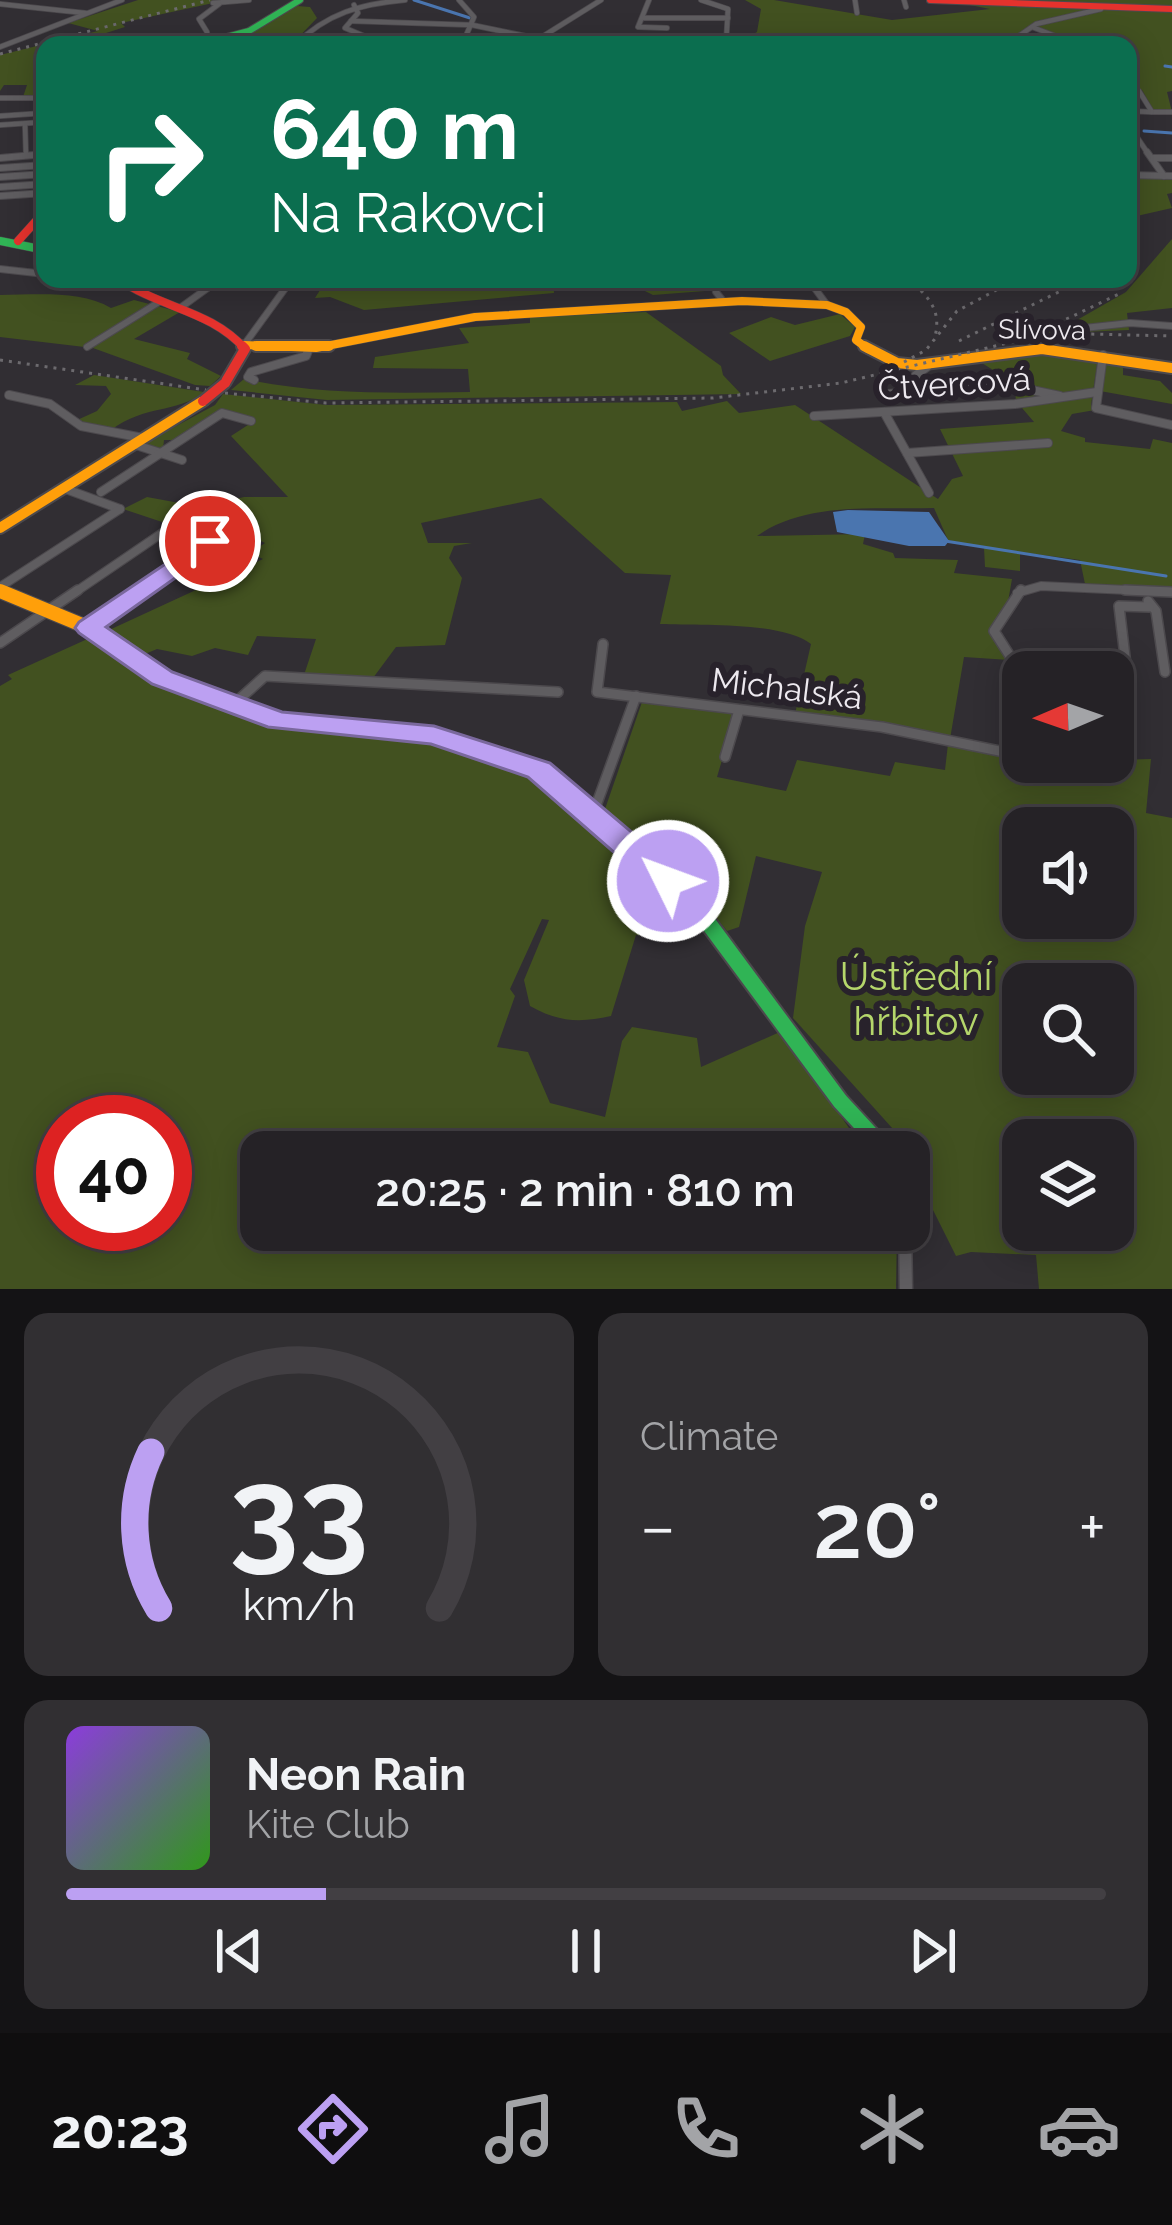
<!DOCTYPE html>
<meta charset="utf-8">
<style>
:root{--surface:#252226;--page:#312f32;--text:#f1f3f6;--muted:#a3a4a7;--line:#423f43;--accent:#bca0f2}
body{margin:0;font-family:Raleway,sans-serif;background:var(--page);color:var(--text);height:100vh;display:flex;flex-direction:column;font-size:45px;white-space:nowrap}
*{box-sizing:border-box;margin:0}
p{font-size:39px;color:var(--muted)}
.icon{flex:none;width:66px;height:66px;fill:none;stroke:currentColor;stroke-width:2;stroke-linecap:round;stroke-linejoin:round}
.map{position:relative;height:1289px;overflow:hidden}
.drawer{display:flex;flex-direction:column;gap:24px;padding:24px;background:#141315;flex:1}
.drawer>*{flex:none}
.banner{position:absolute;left:36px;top:36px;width:1101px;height:252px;border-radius:24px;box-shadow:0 6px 30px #0003,0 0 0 3px var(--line);background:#0b6e4f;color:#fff;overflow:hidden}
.needle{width:78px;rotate:268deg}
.controls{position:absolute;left:1002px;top:651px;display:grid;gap:24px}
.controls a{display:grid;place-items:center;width:132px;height:132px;border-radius:24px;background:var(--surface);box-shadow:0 6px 30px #0003,0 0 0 3px var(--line);font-size:60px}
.speed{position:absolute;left:36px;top:1095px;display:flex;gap:24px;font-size:60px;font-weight:700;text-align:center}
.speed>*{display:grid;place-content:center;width:156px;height:156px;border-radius:50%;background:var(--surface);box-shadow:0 6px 30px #0003,0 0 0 3px var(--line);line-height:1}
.speed .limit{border:18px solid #d22;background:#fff;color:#111}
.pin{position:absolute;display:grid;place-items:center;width:102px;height:102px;color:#fff;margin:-51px;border:6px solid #fff;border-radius:50%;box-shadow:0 3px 12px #0007}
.me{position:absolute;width:132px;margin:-66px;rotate:312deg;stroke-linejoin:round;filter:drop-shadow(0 0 9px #0008)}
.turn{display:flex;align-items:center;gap:42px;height:252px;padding:0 36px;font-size:54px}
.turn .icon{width:156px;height:156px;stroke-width:2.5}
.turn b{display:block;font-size:84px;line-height:102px}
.big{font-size:90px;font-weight:600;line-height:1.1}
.drawer .widget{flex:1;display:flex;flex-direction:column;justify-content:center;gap:18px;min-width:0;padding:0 42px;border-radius:24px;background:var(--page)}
.drawer .dial{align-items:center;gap:0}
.dial svg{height:312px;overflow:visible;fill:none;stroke:var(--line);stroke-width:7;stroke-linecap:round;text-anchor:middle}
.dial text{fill:var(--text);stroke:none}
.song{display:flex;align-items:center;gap:36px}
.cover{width:144px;height:144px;border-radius:18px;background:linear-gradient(135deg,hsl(270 70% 55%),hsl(110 70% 35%))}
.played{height:12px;border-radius:6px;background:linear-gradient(90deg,var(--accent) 25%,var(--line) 25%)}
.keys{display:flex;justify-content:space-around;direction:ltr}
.heat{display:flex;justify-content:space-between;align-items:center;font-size:66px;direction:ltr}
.drawer .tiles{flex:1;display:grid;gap:24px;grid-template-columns:1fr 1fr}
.widget:last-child{grid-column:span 2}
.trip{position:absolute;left:240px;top:1131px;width:690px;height:120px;border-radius:24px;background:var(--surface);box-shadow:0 6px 30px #0003,0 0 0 3px var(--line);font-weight:600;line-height:120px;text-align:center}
.menu{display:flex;height:192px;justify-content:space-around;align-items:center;background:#0f0e0f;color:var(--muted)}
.menu .icon{width:84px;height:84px}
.menu .active{color:var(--accent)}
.menu b{font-size:54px;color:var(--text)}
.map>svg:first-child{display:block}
</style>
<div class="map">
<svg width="1172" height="1289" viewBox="0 0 1172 1289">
<rect width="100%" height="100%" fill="#312e33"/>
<g fill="#425120" fill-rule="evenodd">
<path d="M138,0H227L121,23L125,27L68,45H45V97H23L27,85H4L0,91V55L98,31L68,23Z"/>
<path d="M745,0H774L892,20L990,9L945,0H1172V91L1167,92L1172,112L1154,111L1142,90L1128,89V45H1081L1032,25L1000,45H728L727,40L740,41L757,32L761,9Z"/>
<path d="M297,6L310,7L317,18L292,44L215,45L256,30Z"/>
<path d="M1128,176L1172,177V193L1167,194L1172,208L1128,218Z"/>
<path d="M1172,239V308L1127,313L1129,330L1036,334L1077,320L1126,292Z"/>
<path d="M327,279H553L554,293L364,310L330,297L315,298Z"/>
<path d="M597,279H776L770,286L653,295L627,282L597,283Z"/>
<path d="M0,295C35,295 81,290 111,308L134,300L180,312L134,339L190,353L187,359L221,376L210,386L195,385L93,348L0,337Z"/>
<path d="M646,312L721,366L723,375L741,394L327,400L231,390L244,379C318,395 396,393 470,392L468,369L373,368L375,357L469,343L459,328L530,323V317Z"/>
<path d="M840,314L855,327L850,336L770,361L729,333L771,317L795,325Z"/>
<path d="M1016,352L1098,358L1091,405L1095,410L1072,414L1061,431L1085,438V442L1150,449L1153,439L1172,443V589L1085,584L1080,560L1020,552V571L985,567L984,548L948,540L934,508C875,510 807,501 757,536L865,534L863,544L893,553L895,558L958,560L954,573L1012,579L1006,613L991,632L1009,660L964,657L950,739L795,714L811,644C781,621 698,626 660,624L671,575L625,573L541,498L421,523L428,543H472L454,546L449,558L462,578L445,645L396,647L373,678L304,675L316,639L257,636L248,655L215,648L192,656L157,649L138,657L107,631L263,559L250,553L265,543L238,530L216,540L123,509L147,497L201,507L244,497H288L231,436L251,423L220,411L177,440H164L163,449L141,445L215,405L223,394L326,405L677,402L682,411L727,401L739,413L795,405L938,499L952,479L963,476L940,429L1034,422L1016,401L1014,378H994L993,370L974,358Z"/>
<path d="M1105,363L1123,366V375L1160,381L1172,393V404L1100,391Z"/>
<path d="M94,375L204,392C176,414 146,404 111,430L75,421L97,411L111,394L106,386L75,385Z"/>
<path d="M94,636L139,676L284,729L436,742L534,775L654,878L670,898L659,936L636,935L611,1016C580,1023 558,1022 530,1006L524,980L549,920L542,919L510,989L515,996L497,1047L528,1052L550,1103L605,1117L622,1041L632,1027L697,1038L701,1067L782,1031L849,1128L875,1152H261V1230H897L896,1289H0V686L12,679L8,675ZM63,1122H165V1224H63Z"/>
<path d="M1023,695V762H1113V741L1114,760L1151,759L1146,813L1172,818V1289H1039L1036,1255L971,1252L956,1256L919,1182L920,1159L793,1018L805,926L822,872L756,856L739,927L727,931L699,897L604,812L642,702L736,713L717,777L786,791L797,760L890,776L895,762L945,770L948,744L1018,758ZM1023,828H1113V918H1023ZM1023,984H1113V1074H1023ZM1023,1140H1113V1230H1023Z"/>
</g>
<path fill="#4a75af" d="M848,510L929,512L949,541L945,546H909L837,532L833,512Z"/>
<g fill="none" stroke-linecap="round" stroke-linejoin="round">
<g stroke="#4a75af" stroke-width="3">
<path d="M414,0L470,18"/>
<path d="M569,43L602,44"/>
<path d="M698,45L701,39"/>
<path d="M1165,66L1172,67"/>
<path d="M1144,131L1172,133"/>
<path d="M945,541L1166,576"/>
</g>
<g stroke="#4c494d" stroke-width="6">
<g id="street-far4">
<path d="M459,0L474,17L462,45"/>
<path d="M649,0L638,27L667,28"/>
<path d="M701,0L728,9L726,45"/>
<path d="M855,0L857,13"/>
<path d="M904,0L906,7"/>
<path d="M213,3L249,0"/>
<path d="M0,4L85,13"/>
<path d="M354,5L358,13L345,28L369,38L371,45"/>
<path d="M644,18H728"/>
<path d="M351,21L472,25L569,45"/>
<path d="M1032,27L1079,45"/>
<path d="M207,32L199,19L219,4"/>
<path d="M303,36L333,37"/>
<path d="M137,45L175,41"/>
<path d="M295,45C327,13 361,4 405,0"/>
<path d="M463,45H491"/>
<path d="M529,45L601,0"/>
<path d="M1006,45L1036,24L1101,9"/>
<path d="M0,47L122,0"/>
<path d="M1128,89L1139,91L1152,112H1172"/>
<path d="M0,98H45"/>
<path d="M1128,111L1152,112"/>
<path d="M0,116L45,113"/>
<path d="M25,124L26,155"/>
<path d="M1128,124L1149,155"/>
<path d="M0,125L45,122"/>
<path d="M35,155L45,154"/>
</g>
</g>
<g stroke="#4c494d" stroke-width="8">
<g id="street-far3">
<path d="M1147,152L1164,176"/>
<path d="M0,158L45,154"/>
<path d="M1153,158H1172"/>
<path d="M0,168L45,165"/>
<path d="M1128,175L1172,176"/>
<path d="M0,177L45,174"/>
<path d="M0,187L45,184"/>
<path d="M0,196L45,193"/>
<path d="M0,269L45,274"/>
<path d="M808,279L827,305"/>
<path d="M716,292L724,302"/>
<path d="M180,308L220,279"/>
<path d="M1075,329L1130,323L1172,326"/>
<path d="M244,345L292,279"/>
<path d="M87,347L159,302"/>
</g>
</g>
<g stroke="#4c494d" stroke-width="10">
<g id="street-far2">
<path d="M1103,355L1096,408L1172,425"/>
<path d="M254,380L248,377L251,372L306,356L309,348"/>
<path d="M925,392L916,375L927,367"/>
<path d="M887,394L1013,386L1060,396"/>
<path d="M9,395L50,404L81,426L143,438"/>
<path d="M884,412L929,493"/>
<path d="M814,416L1015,404L1097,392"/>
<path d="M133,444L182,460"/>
<path d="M907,453L1048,443"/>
<path d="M63,488L120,509"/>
<path d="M101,492L222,413L251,421"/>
<path d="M0,587L120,509"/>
<path d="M74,593L168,529"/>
<path d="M136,593L210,541L228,548"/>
<path d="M1017,593L1041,586L1172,592"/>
</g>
</g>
<g stroke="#4c494d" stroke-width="12">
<g id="street-far1">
<path d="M1125,590L1172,592"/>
<path d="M1148,601L1156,611L1165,672"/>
<path d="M88,627L141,590"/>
<path d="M0,643L78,590"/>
<path d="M603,644L597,692L882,727L1009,753L1014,747L1017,667L994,631L1021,590"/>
<path d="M1017,667C1055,670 1088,662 1126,665L1119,606L1149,607"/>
<path d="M234,704L265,676L558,692"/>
<path d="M725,757L739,710"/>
<path d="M593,814L636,696"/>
</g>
</g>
<g stroke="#4c494d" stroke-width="15">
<path id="street" d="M905,1230L906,1289"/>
</g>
<g stroke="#4c494d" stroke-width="8">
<path id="fast-far3" d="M196,45L249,31L300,0"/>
</g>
<g stroke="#4c494d" stroke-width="9">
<path id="fast-far2" d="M0,241L45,250"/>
</g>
<g stroke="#4c494d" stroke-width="16">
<path id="fast-far1" d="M565,790L686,901"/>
</g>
<g stroke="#4c494d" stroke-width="20">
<path id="fast" d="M682,898L706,920L840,1101L887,1152"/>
</g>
<g stroke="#4c494d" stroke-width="9">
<path id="slow-far2" d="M244,345L316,348L475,317L742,301L827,305L846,312L861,327L856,340L868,349"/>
</g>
<g stroke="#4c494d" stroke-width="14">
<g id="slow-far1">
<path d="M256,346H329"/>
<path d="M864,346L897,363L917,365L1042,349L1172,368"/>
<path d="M0,528L203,401"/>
<path d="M0,591L4,593"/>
</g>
</g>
<g stroke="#4c494d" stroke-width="16">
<path id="slow" d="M0,591L94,630L162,678L279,721L434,735L539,770L565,790"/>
</g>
<g stroke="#4c494d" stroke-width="8">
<path id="jam-far2" d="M930,0L1172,9"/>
</g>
<g stroke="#4c494d" stroke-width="9">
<g id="jam-far1">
<path d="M18,241L45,211"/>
<path d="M119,279C159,308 211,310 245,349"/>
</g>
</g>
<g stroke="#4c494d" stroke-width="14">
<path id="jam" d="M225,383L245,349L242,346"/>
</g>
<use href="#street-far4" stroke="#5f5d60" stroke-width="4.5"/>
<use href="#street-far3" stroke="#5f5d60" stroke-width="6"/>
<use href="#street-far2" stroke="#5f5d60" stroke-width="8"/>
<use href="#street-far1" stroke="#5f5d60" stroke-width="9"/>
<use href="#street" stroke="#5f5d60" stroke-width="12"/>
<use href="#fast-far3" stroke="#30b455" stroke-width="6"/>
<use href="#fast-far2" stroke="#30b455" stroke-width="8"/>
<use href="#fast-far1" stroke="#30b455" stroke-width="14"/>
<use href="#fast" stroke="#30b455" stroke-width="16"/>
<use href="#slow-far2" stroke="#ff9f0a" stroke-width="8"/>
<use href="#slow-far1" stroke="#ff9f0a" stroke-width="10"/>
<use href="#slow" stroke="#ff9f0a" stroke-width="14"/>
<use href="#jam-far2" stroke="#e5322d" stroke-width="6"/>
<use href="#jam-far1" stroke="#e5322d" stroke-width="8"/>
<use href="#jam" stroke="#e5322d" stroke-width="10"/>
<g stroke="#6c6a6e" stroke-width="3" stroke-dasharray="3 6" stroke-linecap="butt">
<path d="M0,54L210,0"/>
<path d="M1128,258L1141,251"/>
<path d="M907,279C929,296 943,311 934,340"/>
<path d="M926,288L979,279"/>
<path d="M1050,327L1123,292"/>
<path d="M959,341L1085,279"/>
<path d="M0,360L206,390"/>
<path d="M904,362L926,350L957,311L1017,279"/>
<path d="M225,393L326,403L713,398L841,383L1016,341L1089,334L1172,336"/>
</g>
<g stroke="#4c494d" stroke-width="14" stroke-linecap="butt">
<path id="jam-bridge" d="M203,401L225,383"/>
</g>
<use href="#jam-bridge" stroke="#e5322d" stroke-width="10"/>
</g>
<path fill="#bca0f2" stroke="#7a689d" stroke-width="3" d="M210,534L219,536L223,541L219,547L106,627L172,672L282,712L434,726L550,763L680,873L684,881L680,890H657L528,777L431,744L268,727L152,684L79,633L75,628L79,622Z"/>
<g text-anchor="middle" stroke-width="12" stroke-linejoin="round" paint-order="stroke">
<g font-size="27" fill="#ede9ef" stroke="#28222b">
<text transform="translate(1042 330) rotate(1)" y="9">Slívova</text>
</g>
<g font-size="33" fill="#ede9ef" stroke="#28222b">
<text transform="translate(954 383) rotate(-4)" y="12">Čtvercová</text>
<text transform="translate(787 688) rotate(7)" y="12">Michalská</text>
</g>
<g font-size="39" fill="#b5d66b" stroke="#28222b">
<text x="916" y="990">Ústřední<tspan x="916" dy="45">hřbitov</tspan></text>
</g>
</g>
</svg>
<div class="controls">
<a><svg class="needle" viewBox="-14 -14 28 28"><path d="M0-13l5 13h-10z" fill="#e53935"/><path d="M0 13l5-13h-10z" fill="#a3a4a7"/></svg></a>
<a><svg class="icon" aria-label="sound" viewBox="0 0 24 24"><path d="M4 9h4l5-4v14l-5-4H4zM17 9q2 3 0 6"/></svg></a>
<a><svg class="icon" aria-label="search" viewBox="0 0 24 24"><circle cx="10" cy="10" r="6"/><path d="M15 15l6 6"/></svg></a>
<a><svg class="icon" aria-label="layers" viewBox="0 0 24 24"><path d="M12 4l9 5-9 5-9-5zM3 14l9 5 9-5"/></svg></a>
</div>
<div class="speed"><div class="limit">40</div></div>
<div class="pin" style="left:210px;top:541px;background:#d93025"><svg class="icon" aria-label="arrive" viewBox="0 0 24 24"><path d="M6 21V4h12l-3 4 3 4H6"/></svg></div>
<svg class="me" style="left:668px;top:881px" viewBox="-20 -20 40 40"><circle r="17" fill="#bca0f2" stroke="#fff" stroke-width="3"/><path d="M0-11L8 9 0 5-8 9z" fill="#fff"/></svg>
<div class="trip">20:25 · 2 min · 810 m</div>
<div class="banner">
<div class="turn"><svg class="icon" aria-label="right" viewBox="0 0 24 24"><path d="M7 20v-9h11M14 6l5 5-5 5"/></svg><div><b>640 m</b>Na Rakovci</div></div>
</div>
</div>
<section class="drawer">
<div class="tiles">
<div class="widget dial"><svg viewBox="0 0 100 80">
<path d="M14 69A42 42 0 1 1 86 69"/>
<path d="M14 69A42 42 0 0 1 12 29" stroke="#bca0f2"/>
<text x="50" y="56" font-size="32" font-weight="700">33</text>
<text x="50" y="72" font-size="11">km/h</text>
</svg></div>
<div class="widget"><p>Climate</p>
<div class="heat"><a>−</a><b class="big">20°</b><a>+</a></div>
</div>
<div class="widget">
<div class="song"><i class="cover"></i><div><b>Neon Rain</b><p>Kite Club</p></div></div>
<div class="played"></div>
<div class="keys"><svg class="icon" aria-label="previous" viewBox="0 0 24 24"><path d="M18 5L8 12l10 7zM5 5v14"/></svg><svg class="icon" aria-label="pause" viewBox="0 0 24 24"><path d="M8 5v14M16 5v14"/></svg><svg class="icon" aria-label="next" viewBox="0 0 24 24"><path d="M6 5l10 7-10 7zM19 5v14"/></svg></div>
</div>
</div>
</section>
<nav class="menu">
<b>20:23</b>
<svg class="icon active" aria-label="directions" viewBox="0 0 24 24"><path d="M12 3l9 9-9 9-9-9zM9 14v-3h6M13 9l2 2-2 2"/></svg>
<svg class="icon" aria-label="music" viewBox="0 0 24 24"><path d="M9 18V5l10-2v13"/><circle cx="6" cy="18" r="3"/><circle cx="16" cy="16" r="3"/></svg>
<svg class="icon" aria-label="phone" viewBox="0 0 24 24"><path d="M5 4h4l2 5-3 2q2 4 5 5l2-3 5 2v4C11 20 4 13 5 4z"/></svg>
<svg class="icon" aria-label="climate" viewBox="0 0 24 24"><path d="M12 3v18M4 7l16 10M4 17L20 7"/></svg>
<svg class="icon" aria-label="car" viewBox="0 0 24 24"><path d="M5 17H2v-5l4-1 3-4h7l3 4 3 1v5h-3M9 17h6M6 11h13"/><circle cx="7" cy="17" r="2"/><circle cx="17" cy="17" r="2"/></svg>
</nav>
